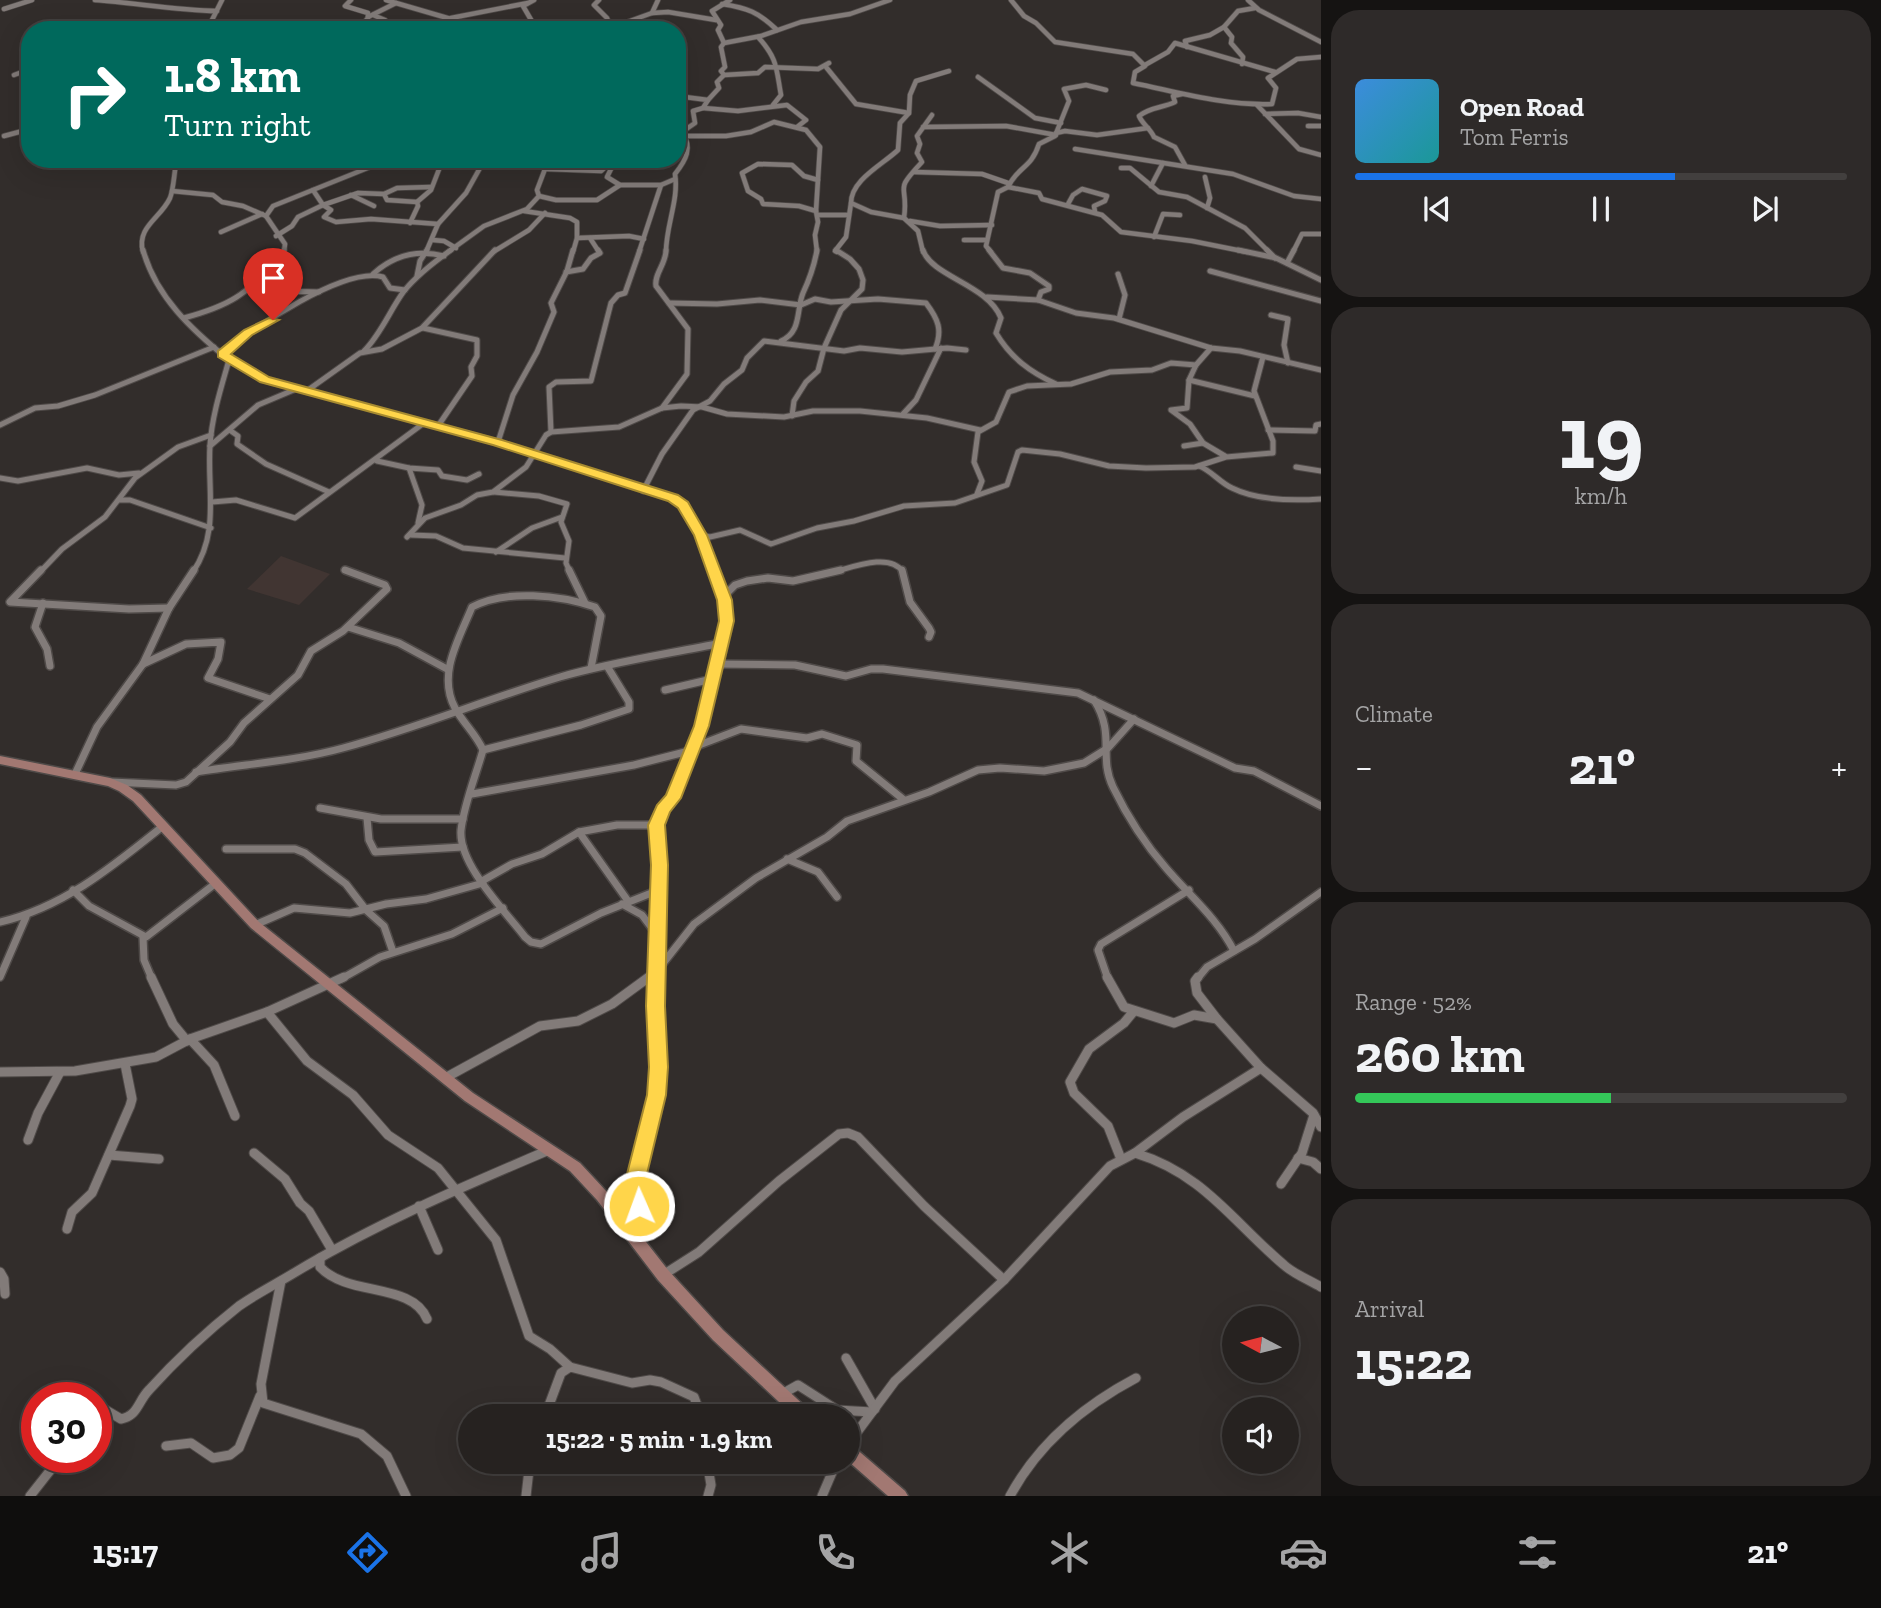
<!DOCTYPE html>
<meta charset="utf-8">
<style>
:root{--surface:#262220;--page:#2e2a29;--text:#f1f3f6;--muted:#a4a4a5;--line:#423f3e;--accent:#1a73e8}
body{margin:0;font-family:"Zilla Slab",serif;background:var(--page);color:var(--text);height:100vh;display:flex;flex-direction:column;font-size:26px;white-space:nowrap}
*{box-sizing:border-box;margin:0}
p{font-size:23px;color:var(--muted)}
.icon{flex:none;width:38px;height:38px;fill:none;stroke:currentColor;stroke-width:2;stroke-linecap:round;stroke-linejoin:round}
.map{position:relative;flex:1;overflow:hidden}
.sheet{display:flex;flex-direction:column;gap:10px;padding:10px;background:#151312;width:560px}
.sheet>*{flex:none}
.banner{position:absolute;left:21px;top:21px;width:665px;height:147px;border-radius:28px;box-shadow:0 7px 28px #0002,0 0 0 2px var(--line);background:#00695c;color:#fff;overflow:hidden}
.needle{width:46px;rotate:277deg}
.fabs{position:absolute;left:1222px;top:1306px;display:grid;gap:14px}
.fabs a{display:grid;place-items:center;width:77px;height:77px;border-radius:50%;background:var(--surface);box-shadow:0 7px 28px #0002,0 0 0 2px var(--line);font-size:35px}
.speed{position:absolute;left:21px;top:1382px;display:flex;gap:14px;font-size:35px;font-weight:700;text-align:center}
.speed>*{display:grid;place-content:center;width:91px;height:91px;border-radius:50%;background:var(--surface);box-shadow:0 7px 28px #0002,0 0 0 2px var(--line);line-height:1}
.speed .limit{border:10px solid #d22;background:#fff;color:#111}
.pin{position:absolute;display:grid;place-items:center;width:60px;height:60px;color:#fff;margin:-72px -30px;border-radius:50% 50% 50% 0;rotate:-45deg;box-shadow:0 0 7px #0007}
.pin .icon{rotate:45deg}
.me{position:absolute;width:77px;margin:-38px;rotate:358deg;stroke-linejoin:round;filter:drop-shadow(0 0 5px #0008)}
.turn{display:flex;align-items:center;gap:24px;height:147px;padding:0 28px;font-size:32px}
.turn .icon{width:91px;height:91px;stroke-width:2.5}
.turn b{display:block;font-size:49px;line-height:60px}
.big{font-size:52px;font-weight:700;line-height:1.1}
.sheet .tile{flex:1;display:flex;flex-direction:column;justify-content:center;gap:10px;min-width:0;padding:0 24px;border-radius:28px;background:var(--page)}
.sheet .dial{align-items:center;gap:0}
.dial b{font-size:91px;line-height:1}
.song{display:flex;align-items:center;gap:21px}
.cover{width:84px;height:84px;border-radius:10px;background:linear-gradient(135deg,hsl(210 70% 55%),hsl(180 70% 35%))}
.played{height:7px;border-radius:4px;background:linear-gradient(90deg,var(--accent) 65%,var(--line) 65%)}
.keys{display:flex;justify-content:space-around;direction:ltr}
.heat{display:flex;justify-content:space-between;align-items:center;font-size:38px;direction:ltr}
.charge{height:10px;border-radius:5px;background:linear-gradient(90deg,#34c759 52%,var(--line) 0)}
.trip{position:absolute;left:458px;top:1404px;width:402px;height:70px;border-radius:35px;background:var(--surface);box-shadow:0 7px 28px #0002,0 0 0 2px var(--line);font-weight:700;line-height:70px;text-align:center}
.dock{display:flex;height:112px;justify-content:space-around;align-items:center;background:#0f0e0d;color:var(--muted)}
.dock .icon{width:49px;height:49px}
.dock .active{color:var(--accent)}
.dock b{font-size:32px;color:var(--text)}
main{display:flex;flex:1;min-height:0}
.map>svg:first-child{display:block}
</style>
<main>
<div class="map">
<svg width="1321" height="1496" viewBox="0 0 1321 1496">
<rect width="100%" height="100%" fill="#322d2b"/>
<path fill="#413532" d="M281,556L330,574L299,605L247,589Z"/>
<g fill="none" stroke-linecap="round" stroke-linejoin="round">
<g stroke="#4f4a48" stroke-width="6">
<g id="street-far3">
<path d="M95,0C136,3 176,10 217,11"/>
<path d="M351,0L345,6L368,13V18L358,30"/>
<path d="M534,0L523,6L537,30"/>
<path d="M599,0L594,5L607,18L610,26"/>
<path d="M1011,0L1024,16L1036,23L1055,42L1133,54L1145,66L1135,72L1133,83C1178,92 1225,106 1272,104L1276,88L1268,78L1297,59L1321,57"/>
<path d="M1248,0L1259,10L1321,42"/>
<path d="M396,3L468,24L521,30"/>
<path d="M722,4C748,8 758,12 777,30"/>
<path d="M4,9L32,0"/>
<path d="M652,13L658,0"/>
<path d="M373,15L385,20L392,28"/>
<path d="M368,17L396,3L386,0"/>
<path d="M451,18L528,3"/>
<path d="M207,30L222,0"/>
<path d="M605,30L652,13L668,12L716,20"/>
<path d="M758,37C778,59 776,68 781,95L773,105"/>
<path d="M724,43L718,30L721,25L712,11L730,0"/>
<path d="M1187,47L1185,41L1210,35L1224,27"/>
<path d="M1242,64L1243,57L1231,43L1232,37L1224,27L1238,11L1255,8"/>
<path d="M1145,65L1168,52L1175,43L1275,72"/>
<path d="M826,67L856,104L909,113"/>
<path d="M14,75L30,69"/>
<path d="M724,75L758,73L765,67L818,69L829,63"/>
<path d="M978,77L1035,118L1061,123"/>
<path d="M1182,94L1173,96L1175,102C1163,108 1150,107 1139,116C1143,125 1150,128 1154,137L1175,147L1185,165"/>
<path d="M708,100L719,88L717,82L724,75L721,71L725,67L721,47L724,43L761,36L801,22L850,14L890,0"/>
<path d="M1257,105L1299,149L1321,155"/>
<path d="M703,108L738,111L787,105L806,120L797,127"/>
<path d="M1265,114L1298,113L1321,117"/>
<path d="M932,115L917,136L920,144L917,153L922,162C892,194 909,182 904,218L871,212L851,203C851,180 882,165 898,150L900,123L909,113L910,95L916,81L949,71"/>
<path d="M1308,126H1321"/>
<path d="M923,127L1006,126L1056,135"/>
<path d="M1056,133L1065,131L1097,135L1148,128"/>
<path d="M4,136L30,129"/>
<path d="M686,136H726L751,132L774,122L806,130L820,147L816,211L818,222L815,235L817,252"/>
<path d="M1075,149L1233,174L1294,196L1321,199"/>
<path d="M614,163L607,177L620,185"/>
<path d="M1121,168H1130L1159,192L1187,197L1245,228L1269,252"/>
<path d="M545,169L601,171L614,159"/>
<path d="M914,172L982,174L1008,183"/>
<path d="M1205,177L1210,198L1207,208"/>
<path d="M1151,186L1163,163"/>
<path d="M1008,187C1018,166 1031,169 1039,144L1055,136L1069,101L1064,89L1086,85L1106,90"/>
<path d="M172,191L213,195L222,202L243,206L266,216"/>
<path d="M384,194L387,200L417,202L418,206L410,223"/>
<path d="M351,195L374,206"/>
<path d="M539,196L556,200H597L620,185H661L675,179"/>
<path d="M417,202L431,190L443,159"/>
<path d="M1068,204L1073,195L1082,189L1107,196L1105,201L1094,206L1095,212"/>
<path d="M323,205L331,210L324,217L336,222L371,219L438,224"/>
<path d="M323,205L358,193L384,194L397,188L431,187"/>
<path d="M524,211L570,218L577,222V238L573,252"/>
<path d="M816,211L799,206L763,204L761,199L748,191L742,173L758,164L792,165L804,176L818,180"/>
<path d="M817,215H849"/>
<path d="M904,218L918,231L923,252"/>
<path d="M910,221L940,226L992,225"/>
<path d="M221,232L262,214"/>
<path d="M276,236L292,226L298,217L323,205L313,190"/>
<path d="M1154,237L1163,214L1180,215"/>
<path d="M577,238L629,236L644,239"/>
<path d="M590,238L599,252"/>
<path d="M433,240L444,241L456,248"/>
<path d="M964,240H987"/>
<path d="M143,252C136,227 161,218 170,198C174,188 174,171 177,159"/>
<path d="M284,252L285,244L266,216L273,206L390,159"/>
<path d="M426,252L438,224L466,193L485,159"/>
<path d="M448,252L484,226L527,209L539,196L537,190L545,169L532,159"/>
<path d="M493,252L529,230L545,213"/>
<path d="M639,252L661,185"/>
<path d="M666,252C666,225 679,200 675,174C686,160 693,148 682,132L695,123L693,111L703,108L708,100L677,96"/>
<path d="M837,252L835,251L846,237L851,203"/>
<path d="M991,252L986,246L998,192L1008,187L1039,193L1042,199L1102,215L1121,232L1192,241L1247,252"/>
<path d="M1293,252L1302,234H1321"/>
</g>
</g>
<g stroke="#4f4a48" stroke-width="7">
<g id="street-far2">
<path d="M143,250C156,297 192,330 229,360C221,388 212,416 210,445C207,490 220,532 193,572"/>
<path d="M923,250C932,277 987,284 1001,318L996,333C1011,358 1030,372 1056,384"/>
<path d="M989,250L1003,268L1030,273L1049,286V289L1041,292L1038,300"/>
<path d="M1238,250L1276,258L1321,280"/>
<path d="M1267,250L1275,258"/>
<path d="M1287,263L1294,250"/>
<path d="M1210,271L1321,301"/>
<path d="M265,272V284L276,291L319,292"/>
<path d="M566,272L583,269L591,258L600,253L598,250"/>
<path d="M373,274C394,255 417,249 444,256"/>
<path d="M1118,274L1125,295L1119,319"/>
<path d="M417,276L420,261L427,250"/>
<path d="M987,297L1038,300L1076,313L1114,318L1211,348L1240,351L1321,370"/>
<path d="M669,303L717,304L760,300L801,305L815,299L831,302L878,299L926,303C938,319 943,330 935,349"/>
<path d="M1271,315L1288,319L1284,345L1288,363"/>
<path d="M184,318C236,304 245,293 283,257L284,250"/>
<path d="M423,328L477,340V356L471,367L472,376L438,426"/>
<path d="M781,341C802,332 796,310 803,293C810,278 814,267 817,250"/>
<path d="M364,351C381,334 390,310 404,291C417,275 434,262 451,250"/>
<path d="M223,354C252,328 345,266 383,277L390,288L405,290"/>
<path d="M229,360L264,380L498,442L673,498C696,514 705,546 714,572"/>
<path d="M1196,365L1189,380L1187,408L1171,410L1190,424L1203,443L1225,456"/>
<path d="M1189,380L1255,396"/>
<path d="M308,390L360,353L382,349L422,328L495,250"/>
<path d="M662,408L687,374L688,329L656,286C654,274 666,264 666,250"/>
<path d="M903,414L916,400L941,348"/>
<path d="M792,416L794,401L806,382L818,371L824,348L841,310L862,289L863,280L859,269L850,259L836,250"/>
<path d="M0,425L35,408L58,406L95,395L214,347"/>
<path d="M1268,430L1315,431L1316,425L1321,424"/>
<path d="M231,431L238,436L237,444L266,464L329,492"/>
<path d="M551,432L549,387L556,382L591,381L611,303L618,295L625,293L640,250"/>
<path d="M498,442L513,395L537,352L554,312L551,303L567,271L573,250"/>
<path d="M210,446L258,405L296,389"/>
<path d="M1184,446L1203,443"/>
<path d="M377,461L409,468L438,470L442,476L467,480L479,474"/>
<path d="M1199,466C1212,471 1219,482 1232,488C1258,501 1292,501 1321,499"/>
<path d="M1296,467L1321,471"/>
<path d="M409,468L422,505L418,523"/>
<path d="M0,478L18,481L87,468L119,475L139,473"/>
<path d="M643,491L662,454L693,410L710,401L724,384L742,370L747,358L764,341L844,351L860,348L902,352L947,348L966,350"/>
<path d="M494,492L539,496L567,504L561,522L569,541L566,563L570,572"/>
<path d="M977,494L982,481L974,462L978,432L996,422L1009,392L1027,386L1071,384L1110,372L1152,370L1171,363L1196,365L1211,348"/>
<path d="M120,500H130L211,528"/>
<path d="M212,502L236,500L295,518L424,423"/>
<path d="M411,535L436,536L463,548L565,558"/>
<path d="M701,535L710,537L740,530L771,544L817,528L854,521L904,506L955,503L1007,485L1018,452L1022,450L1060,454L1109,466L1146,468L1195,467L1226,457L1273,453V441L1254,391L1263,357"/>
<path d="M407,537L425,518L461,505L477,495L493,492L526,467L546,435L551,432L619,427L662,408L681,406L702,407L727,414L784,417L813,411H860L927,418L980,430"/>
<path d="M496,552L532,528L562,517"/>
<path d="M345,570L350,572"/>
<path d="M40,572L62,549L105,517L135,478L178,447L211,435"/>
<path d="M834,572C853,567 890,552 903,572"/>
</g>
</g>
<g stroke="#4f4a48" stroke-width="10">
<g id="street-far1">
<path d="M41,570L10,602L129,609L169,608"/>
<path d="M569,570L585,603"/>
<path d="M902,570L910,602L929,628L931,632L929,637"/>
<path d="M723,597L735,585L747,581L768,578L793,581L841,570"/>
<path d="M43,603L35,627L47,649L50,666"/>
<path d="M348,627L399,643L447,669"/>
<path d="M143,664L186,644L221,642L218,659L208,678L270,699"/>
<path d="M715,664L795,665L846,676L871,669H883L1078,693L1235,768L1254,771L1321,806"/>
<path d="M591,668L601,616L595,607C560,595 506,589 472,607C459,639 437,674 455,708C463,723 476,734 483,750C476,775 464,804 461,830C458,864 505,911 525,937L531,942L541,944L601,913L659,890"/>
<path d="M665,690L712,679"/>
<path d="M1094,700C1116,735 1098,756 1113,787C1127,816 1145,844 1166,868C1190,896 1217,918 1234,951"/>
<path d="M694,747L741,729L807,738L822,734L857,745L856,761L904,800"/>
<path d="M483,750L581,725L629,709V702L607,666"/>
<path d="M196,772C244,764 296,761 343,748C417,728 487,699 560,677C612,662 668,654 721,643"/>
<path d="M75,774L97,727L143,664L169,608L194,570"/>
<path d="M111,782L176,785L186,782L230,742L244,723L298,675L311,651L343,631L387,589L385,585L345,570"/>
<path d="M472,794L634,765L693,750"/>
<path d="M320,808L381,819H463"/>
<path d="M367,818L369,840L375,852L463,847"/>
<path d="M579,832L628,901"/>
<path d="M226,849H295L305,853L346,884L366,910L384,926L393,952"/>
<path d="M787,859L818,872L837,897"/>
<path d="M482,881L512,864L542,854L579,832L617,825H657"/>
<path d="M73,890L89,906L146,937L216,883"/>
<path d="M622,904L642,915L657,935"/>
<path d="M0,922C64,907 113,866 163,826"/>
<path d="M255,925L294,908L350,913L386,904L426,899L483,883"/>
<path d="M143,937L144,960L152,979"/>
<path d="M0,977L26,917"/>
<path d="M341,979L380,957L452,934L503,908"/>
<path d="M646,979L657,971L694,924L756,878L827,837L847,821L929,792L978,770L1000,768L1044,771L1084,763L1108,748L1134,719"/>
<path d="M657,979L659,890L657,825L663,809L673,798L701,726L727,621L723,597L713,570"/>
<path d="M1108,979L1098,950L1101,944L1189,890"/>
<path d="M1197,979L1207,967L1255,939L1321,892"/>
</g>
</g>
<g stroke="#4f4a48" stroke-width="11">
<g id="street">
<path d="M151,977L173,1024L187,1041"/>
<path d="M1107,977L1124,1007L1174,1023L1194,1015L1217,1019"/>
<path d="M1198,977L1195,981L1197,993L1217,1019L1261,1068L1313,1113L1321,1127"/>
<path d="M267,1012L307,1061L353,1095L388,1135L438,1168L496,1240L529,1336L550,1349L570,1367"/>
<path d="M190,1039L214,1065L235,1116"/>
<path d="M0,1072L75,1071L156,1057L190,1039L267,1012L344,977"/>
<path d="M445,1078L540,1026L578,1021L612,1004L649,977"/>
<path d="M28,1140L38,1113L60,1072"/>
<path d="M254,1153L285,1179L300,1203L309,1211L332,1250"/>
<path d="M1135,1153C1204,1174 1232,1221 1284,1265C1294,1274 1309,1280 1321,1287"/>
<path d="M109,1155L159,1159"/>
<path d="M1298,1158L1313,1162L1321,1169"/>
<path d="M1121,1159L1108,1126L1074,1093L1070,1082L1089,1049L1124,1023L1134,1011"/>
<path d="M1281,1184L1302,1153L1314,1115"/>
<path d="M419,1206L438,1250"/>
<path d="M67,1229L72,1212L92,1193L130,1106L132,1099L125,1064"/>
<path d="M639,1245L642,1236L636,1178L656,1095L657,977"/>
<path d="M320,1258V1267C348,1297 412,1282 427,1319"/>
<path d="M0,1272L4,1279L5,1294"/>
<path d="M663,1275L699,1252L779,1181L839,1134L848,1133L858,1137L924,1206L1004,1280"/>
<path d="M281,1281L261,1384L263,1403L361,1434L387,1456L406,1496"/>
<path d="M846,1358L875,1409"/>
<path d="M782,1394L798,1385L837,1410L872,1412"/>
<path d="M96,1411L104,1409L121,1419C138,1416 138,1401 149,1390C177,1359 206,1332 239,1306C256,1294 276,1284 294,1273C375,1224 462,1187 549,1150"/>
<path d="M545,1416L561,1373L570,1367L632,1383L650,1380L661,1382L694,1397L701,1416"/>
<path d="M849,1443L895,1381L1004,1280L1110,1166L1135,1153L1183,1117L1261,1068"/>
<path d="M166,1446L191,1443L213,1458L230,1455L239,1448L260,1396"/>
<path d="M707,1461L711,1485L708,1496"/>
<path d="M30,1496L60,1458"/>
<path d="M526,1496L530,1461"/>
<path d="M822,1496L837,1461"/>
<path d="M1010,1496C1038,1444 1085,1405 1136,1378"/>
</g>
</g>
<g stroke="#4f4a48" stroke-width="3">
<g id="secondary">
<path d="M0,756L110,778L127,785L141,795L259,922L473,1093L580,1163L607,1192L668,1270L723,1330L810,1411L812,1416H794L713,1340L658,1280L597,1200L570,1171L465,1101L251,928L133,801L119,791L108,786L0,764Z"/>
<path d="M849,1445L854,1447L905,1491L908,1496H888L848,1461Z"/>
</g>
</g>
<use href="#street-far3" stroke="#827b79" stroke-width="4.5"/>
<use href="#street-far2" stroke="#827b79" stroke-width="5"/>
<use href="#street-far1" stroke="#827b79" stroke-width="7"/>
<use href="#street" stroke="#827b79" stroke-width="9"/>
<use href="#secondary" fill="#a27872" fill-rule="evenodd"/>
</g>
<path fill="#ffd54a" stroke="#a68a30" stroke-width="2" d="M269,318L279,320L252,335L231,354L269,377L502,440L678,495L688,502L707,535L732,600L734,621L709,726L681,798L670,812L665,825L668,865L665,1006L668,1067L666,1095L646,1178L649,1206L646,1212L639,1215L632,1212L626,1178L647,1095L649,1067L646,1006L651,865L648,825L657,805L666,795L694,726L719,621L717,600L694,535L678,508L668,501L493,445L260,382L218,357V351L244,330Z"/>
</svg>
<div class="fabs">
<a><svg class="needle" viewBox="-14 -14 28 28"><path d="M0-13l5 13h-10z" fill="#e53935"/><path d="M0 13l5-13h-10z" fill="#a4a4a5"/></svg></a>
<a><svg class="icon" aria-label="sound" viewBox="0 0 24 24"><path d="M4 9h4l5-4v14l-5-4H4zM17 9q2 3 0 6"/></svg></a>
</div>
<div class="speed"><div class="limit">30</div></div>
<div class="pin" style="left:273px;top:320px;background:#d93025"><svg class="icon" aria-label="arrive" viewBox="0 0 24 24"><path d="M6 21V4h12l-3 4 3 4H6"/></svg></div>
<svg class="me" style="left:639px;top:1206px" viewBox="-20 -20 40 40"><circle r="17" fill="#ffd54a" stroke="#fff" stroke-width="3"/><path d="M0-11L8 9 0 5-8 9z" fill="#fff"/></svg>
<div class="trip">15:22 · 5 min · 1.9 km</div>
<div class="banner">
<div class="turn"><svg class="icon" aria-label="right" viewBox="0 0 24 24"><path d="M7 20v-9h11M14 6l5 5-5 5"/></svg><div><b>1.8 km</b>Turn right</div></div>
</div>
</div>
<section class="sheet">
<div class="tile">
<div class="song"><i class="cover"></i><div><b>Open Road</b><p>Tom Ferris</p></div></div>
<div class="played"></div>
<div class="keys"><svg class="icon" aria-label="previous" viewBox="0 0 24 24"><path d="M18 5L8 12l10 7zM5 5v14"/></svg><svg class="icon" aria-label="pause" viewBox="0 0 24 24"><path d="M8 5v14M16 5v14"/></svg><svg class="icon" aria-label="next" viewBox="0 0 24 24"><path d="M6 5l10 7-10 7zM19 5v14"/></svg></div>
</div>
<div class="tile dial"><b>19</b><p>km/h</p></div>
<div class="tile"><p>Climate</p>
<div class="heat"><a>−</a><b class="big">21°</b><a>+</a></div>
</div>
<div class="tile"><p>Range · 52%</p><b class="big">260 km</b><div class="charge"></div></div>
<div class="tile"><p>Arrival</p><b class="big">15:22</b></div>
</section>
</main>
<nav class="dock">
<b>15:17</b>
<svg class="icon active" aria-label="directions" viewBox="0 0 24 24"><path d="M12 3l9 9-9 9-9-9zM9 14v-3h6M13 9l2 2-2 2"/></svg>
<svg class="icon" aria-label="music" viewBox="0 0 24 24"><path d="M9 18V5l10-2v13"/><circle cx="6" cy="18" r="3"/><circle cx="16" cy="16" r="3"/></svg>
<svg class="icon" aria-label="phone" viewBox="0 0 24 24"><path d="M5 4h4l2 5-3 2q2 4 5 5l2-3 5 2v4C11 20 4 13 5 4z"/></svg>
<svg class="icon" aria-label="climate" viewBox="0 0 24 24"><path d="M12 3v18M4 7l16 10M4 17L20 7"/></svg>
<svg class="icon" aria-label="car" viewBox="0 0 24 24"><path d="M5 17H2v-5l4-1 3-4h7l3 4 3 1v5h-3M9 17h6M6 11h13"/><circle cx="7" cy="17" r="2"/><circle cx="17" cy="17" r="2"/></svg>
<svg class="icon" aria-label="filters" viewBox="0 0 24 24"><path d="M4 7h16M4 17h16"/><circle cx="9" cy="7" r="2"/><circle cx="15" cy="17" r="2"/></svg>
<b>21°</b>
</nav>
